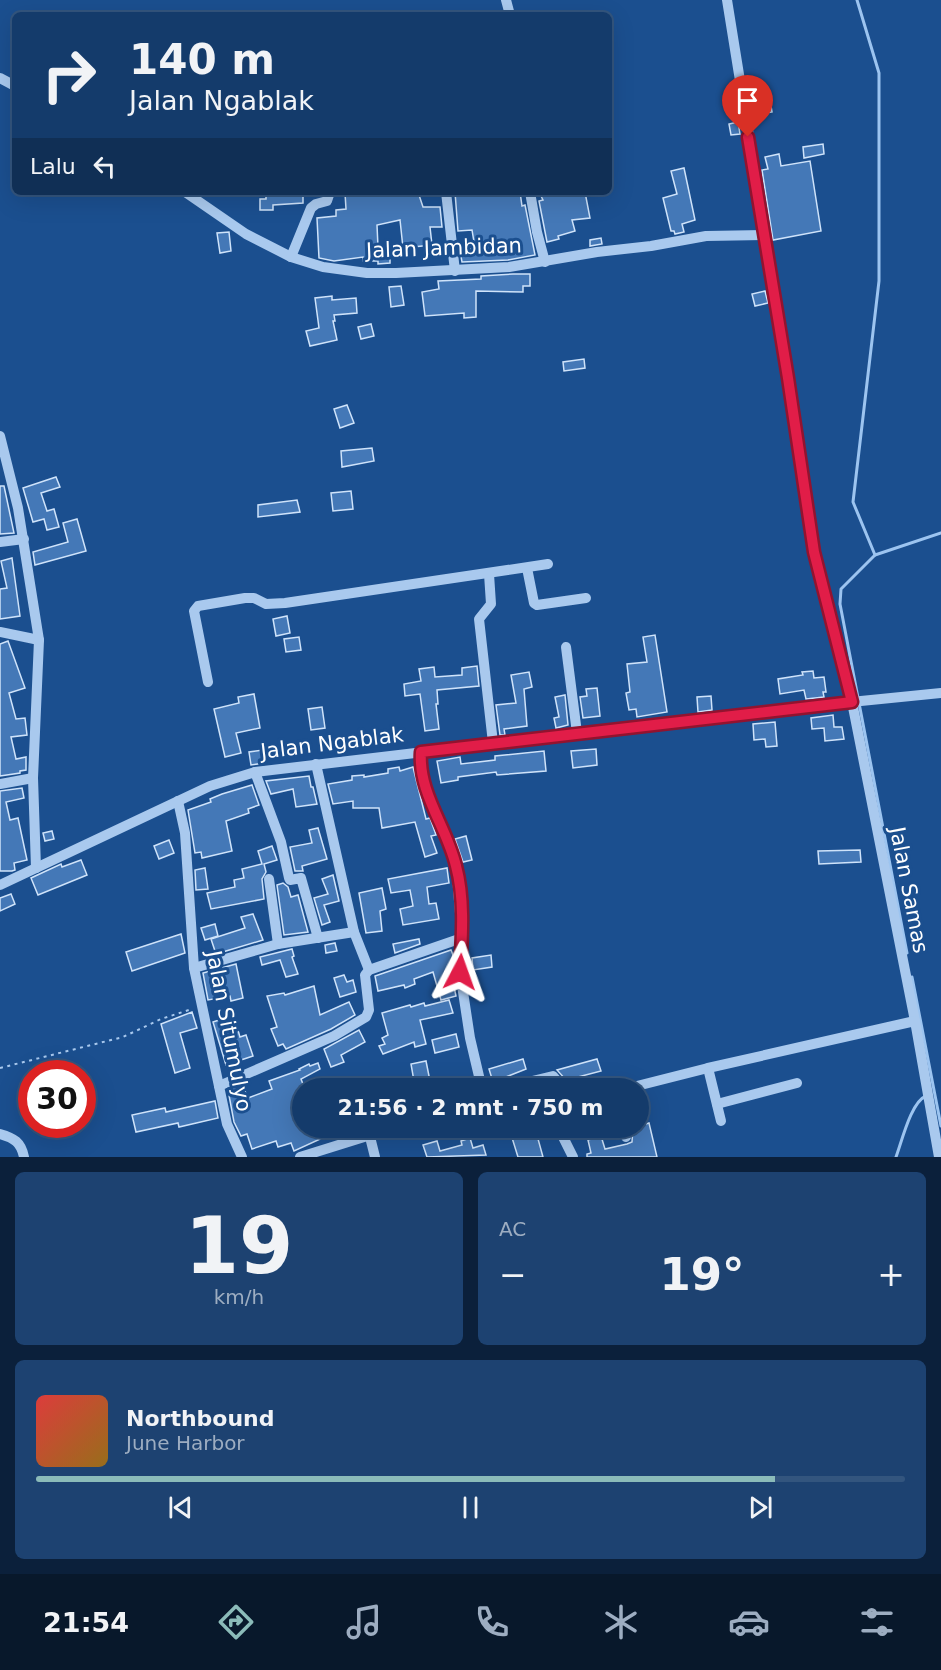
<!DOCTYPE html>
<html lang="id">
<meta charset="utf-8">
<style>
:root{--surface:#143b6b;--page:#1d4271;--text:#f1f3f6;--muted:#9dadc1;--line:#33557e;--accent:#8bbbb9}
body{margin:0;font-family:"DejaVu Sans",sans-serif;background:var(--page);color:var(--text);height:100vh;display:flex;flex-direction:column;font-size:22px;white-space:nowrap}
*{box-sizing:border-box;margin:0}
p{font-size:20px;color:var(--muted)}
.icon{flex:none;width:33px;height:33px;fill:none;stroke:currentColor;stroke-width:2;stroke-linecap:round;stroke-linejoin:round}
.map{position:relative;height:1157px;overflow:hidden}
.sheet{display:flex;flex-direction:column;gap:15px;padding:15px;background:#0b203b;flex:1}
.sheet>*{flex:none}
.top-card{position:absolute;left:12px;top:12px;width:600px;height:183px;border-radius:9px;box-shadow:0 6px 24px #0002,0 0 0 2px var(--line);background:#143b6b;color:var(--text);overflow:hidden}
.speed{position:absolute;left:18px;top:1060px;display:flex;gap:12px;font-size:30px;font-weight:700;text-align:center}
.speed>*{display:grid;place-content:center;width:78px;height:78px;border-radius:50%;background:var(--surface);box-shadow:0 6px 24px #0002,0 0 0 2px var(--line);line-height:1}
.speed .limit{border:9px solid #d22;background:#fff;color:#111}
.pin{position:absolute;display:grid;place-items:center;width:51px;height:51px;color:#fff;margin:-62px -26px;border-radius:50% 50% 50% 0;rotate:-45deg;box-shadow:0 0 6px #0007}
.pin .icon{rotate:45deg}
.me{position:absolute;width:66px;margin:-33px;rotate:4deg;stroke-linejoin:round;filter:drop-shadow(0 0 4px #0008)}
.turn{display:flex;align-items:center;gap:21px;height:126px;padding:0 18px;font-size:27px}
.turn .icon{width:78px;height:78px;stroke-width:2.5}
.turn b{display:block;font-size:42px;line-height:51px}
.then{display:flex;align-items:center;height:57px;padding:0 18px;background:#0003;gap:12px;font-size:22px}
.big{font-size:45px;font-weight:800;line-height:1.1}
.sheet .tile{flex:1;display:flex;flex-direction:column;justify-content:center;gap:9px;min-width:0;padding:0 21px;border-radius:9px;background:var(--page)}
.sheet .dial{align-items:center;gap:0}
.dial b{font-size:78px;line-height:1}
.song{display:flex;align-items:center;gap:18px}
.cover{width:72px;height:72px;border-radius:9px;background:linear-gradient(135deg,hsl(0 70% 55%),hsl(40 70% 35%))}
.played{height:6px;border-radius:3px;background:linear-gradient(90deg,var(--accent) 85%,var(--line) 85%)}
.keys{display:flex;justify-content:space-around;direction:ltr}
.heat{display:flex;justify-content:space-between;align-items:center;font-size:33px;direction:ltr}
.sheet .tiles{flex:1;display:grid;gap:15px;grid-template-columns:1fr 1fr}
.tile:last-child{grid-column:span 2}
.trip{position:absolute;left:292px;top:1078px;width:357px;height:60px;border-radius:30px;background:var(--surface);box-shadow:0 6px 24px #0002,0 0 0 2px var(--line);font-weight:800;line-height:60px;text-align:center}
.tabs{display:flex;height:96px;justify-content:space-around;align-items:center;background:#08182b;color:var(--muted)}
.tabs .icon{width:42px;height:42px}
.tabs .selected{color:var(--accent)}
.tabs b{font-size:27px;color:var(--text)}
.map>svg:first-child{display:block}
</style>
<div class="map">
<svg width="941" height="1157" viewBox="0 0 941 1157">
<rect width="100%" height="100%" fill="#1b4f8f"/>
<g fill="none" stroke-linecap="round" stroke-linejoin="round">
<g stroke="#9cc4f0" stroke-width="3">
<path d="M857,0L879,73V281L853,502L875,555L841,589L840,604L907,953"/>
<path d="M875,555L941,533"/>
<path d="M912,977L941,1126"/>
<path d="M896,1157C902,1141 911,1102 926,1096"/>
</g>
</g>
<g fill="#4478b7" stroke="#cfe3fa" stroke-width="1.5">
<path d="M770,100L772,112L755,115L753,104Z"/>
<path d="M738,122L740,134L731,135L729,124Z"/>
<path d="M823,144L824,154L804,158L803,147Z"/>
<path d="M779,154L781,166L810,161L821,231L773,240L762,170L768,169L765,157Z"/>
<path d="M684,168L695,220L682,224L684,232L675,234L674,231H671L663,198L677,194L671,171Z"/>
<path d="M274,192L303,193V203L273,205V210H260V199H266V195H274Z"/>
<path d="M362,192V195L384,192H418L423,207H440L442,227H430L432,245L403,248L400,220L377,225L378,247H390V263L378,264V261H363V257L334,261L319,258L317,218L336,216V210L346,209L345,193Z"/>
<path d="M455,192H520L522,206L525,205L535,255L508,260L462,262L460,251L475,248L472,230L458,231Z"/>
<path d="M554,192H585L590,218L572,220L575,231L558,236L559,239L547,242L539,201L543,200L541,196Z"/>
<path d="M229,232L231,251L220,253L217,233Z"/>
<path d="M601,238L602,244L590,246V240Z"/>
<path d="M513,274H530V286H523V292L476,291V317L464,318V313L425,316L422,292L439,289L438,281L481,279V276Z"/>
<path d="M401,286L404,305L391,307L389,287Z"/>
<path d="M765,291L768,303L755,306L752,294Z"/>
<path d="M332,296V300L356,298L357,313L334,315L335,321H333L337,340L310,346L306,331L319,328L315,298Z"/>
<path d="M371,324L374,336L361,339L358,327Z"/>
<path d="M584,359L585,368L564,371L563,362Z"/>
<path d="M347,405L354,423L340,428L334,409Z"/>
<path d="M372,448L374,461L342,467L341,451Z"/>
<path d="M56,477L60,487L41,493L47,511L54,509L59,527L47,530L44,519L33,522L23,488Z"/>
<path d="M0,486H4L14,533L0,534Z"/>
<path d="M351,491L353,509L333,511L331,493Z"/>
<path d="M297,500L300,512L258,517V505Z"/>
<path d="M77,519L86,551L35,565L33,552L68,542L63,523Z"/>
<path d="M12,558L20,616L0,619V589L7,588L1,561Z"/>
<path d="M287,616L290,633L276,636L273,619Z"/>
<path d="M655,635L667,712L637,717L636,709L629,710L626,693L630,692L627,664L647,662L643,637Z"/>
<path d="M299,637L301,650L286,652L284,639Z"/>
<path d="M8,641L25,688L9,693L16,719L25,718L27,735L11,737L16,759L26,757V770L20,771V773L0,776V644Z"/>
<path d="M477,666L479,686L437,690L438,704H436L439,729L425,731L420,694L405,696L404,684L421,681L419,669L434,667L435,677L462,675V668Z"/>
<path d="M813,671L814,678L824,677L826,692H823L824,697L806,699L804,690L780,694L778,679L803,675L802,672Z"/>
<path d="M529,672L532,687L524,689L527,726L504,729L505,735H500L496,705L516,703L511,675Z"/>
<path d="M597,688L600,716L583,718L580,697L587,696L586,689Z"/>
<path d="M254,694L260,728L236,733L241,753L225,757L214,709L239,703L238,697Z"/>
<path d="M565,695L568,725L556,728L554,718L559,717L555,697Z"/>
<path d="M711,696L712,710L698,712L697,697Z"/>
<path d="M322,707L325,728L311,730L308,709Z"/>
<path d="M833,715L834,727H842L844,739L825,741L824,728L812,729L811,718Z"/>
<path d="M775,722L777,746L766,747L765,739L754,740L753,724Z"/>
<path d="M596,749L597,765L573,768L571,751Z"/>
<path d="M263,750L265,763L251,765L249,752Z"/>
<path d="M544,751L546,771L497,775L496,772L458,777V780L441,783L437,761L460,757L461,764L495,760V756Z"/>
<path d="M399,767L400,771L413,767L426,819L430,818L435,832L436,835L431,836L437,853L425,857L415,822L382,828L379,808H353V801L333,804L328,784L352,780V776L364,775V777L388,773V769Z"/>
<path d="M309,776L311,787H313L317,804L296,807L293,789L271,794L266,781Z"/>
<path d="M252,785L259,805L248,809L249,813L226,821L232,851L202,858L201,852L195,853L188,810L211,802L210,799L222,794Z"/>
<path d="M22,788L24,798L6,802L10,820L18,818L27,860L14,863L15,870L12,871H0V791Z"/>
<path d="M318,828L327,859L302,866L303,871H295L290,847L312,843L309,830Z"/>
<path d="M52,831L54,839L45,841L43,833Z"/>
<path d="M466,836L472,860L463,862L455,839Z"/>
<path d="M169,840L174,853L159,859L154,846Z"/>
<path d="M272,846L277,860L264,864L266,872L262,879L264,899L211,909L207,893L235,887L234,880L244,878L242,869L262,864L258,851Z"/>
<path d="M860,850L861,862L819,864L818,851Z"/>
<path d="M81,860L87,875L38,895L31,878L61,864L62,867Z"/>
<path d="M205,868L208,889L196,890L195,870Z"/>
<path d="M447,868L449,883L427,887L429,904L436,903L439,919L403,925L400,909L413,906L410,890L391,893L388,879Z"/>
<path d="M333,875L339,901L324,905L330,922L322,925L314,898L328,894L322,879Z"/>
<path d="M283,883L288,887L291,897L298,895L308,932L284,935L277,885Z"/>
<path d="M382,888L386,909L380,911L382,931L366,933L359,893Z"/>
<path d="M11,894L15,904L0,911V898Z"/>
<path d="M253,914L263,940L216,954L211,939L245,928L241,917Z"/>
<path d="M215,924L218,936L205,940L201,928Z"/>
<path d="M181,934L185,953L132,971L126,952Z"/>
<path d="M419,939L420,944L395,953L393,944Z"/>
<path d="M335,943L337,951L326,953L325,945Z"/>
<path d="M292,949L294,956L292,957L298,974L286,977L280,960L262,965L260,957Z"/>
<path d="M451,950L453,955V960L451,961L453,967L451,973L456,996L441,1000L433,972L414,979L415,984L405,988L404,985L378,991L375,976Z"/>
<path d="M491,955L492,967L473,970L472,958Z"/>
<path d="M236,964L243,998L231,1001L230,996L208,1000L203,973Z"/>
<path d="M344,975L347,982L353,980L356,992L340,997L334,978Z"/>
<path d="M314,986L320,1015L349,1002L355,1015L331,1029L286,1049L283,1044L278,1046L271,1029L277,1027L267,996L284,993L285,995Z"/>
<path d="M449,1000L453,1013L420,1020L426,1044L415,1047L414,1042L383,1054L379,1046L385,1044L382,1038L388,1035L382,1013L410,1005L411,1007L424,1003L425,1006Z"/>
<path d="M192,1012L197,1028L180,1033L190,1068L175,1073L161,1024Z"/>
<path d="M225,1018L229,1030L237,1027L240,1037L246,1035L253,1056L226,1065L213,1022Z"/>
<path d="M359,1030L365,1042L341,1055L344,1062L331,1067L324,1049Z"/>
<path d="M456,1034L459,1047L435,1053L432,1040Z"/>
<path d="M523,1059L526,1069L493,1082L489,1069Z"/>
<path d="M597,1059L601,1071L578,1077L566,1080L557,1070Z"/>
<path d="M426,1061L431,1086L416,1089H393V1084L414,1081L411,1064Z"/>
<path d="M318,1063L320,1069L301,1079L305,1089H303V1128H360V1130L333,1139L331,1134L294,1151L291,1143L278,1147L276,1141L252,1149L247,1134L241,1136L234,1122L228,1090L242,1084L248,1098L272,1089L269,1081L300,1070L299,1069L309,1064L310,1066Z"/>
<path d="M463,1079L466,1089H437V1087Z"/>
<path d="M215,1101L218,1118L179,1127L178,1123L136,1132L132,1115L165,1108L166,1112Z"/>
<path d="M649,1123L657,1157H587V1154L591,1153L588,1140L601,1136L605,1149L627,1144L632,1142L633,1128H639V1126Z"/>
<path d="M509,1128H535L543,1157H518Z"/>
<path d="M470,1138L473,1148L483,1145L486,1155L427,1157L423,1145L437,1141L440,1151L462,1145L461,1141Z"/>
</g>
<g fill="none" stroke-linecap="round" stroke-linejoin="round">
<path stroke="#a9c9ee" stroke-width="2" stroke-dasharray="3 4.5" stroke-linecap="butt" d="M0,1068L123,1037L161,1019L192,1009"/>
<g stroke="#a9c9ee" stroke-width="10">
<path d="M506,0L510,15"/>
<path d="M727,0L788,378L814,552L852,702L915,1021L939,1157"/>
<path d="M0,78L15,86"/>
<path d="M185,192L246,234L291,257L323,267L367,273H396L509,267L597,252L651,246L706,236L764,235"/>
<path d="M446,192L455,271"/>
<path d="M530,192L537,232L545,262"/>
<path d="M291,257L311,208L316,204L327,201L330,192"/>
<path d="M0,436L18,508L39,640L33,778L36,868"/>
<path d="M0,542L24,539"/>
<path d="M527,568L534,603L537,605L586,598"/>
<path d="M489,574L491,604L479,619L493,743"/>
<path d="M0,632L39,640"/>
<path d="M566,647L577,733"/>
<path d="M208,682L194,611L198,606L245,598H254L266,604L285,603L548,564"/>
<path d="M421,752L420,762L424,781L456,864L462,938L460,972L470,1038L482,1089"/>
<path d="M316,764L354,932L369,970"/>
<path d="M255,772L281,842L289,878L290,880L301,878L318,938"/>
<path d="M0,784L33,778"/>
<path d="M178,801L185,833L194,968L227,1124L242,1157"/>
<path d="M269,879L278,944"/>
<path d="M0,885L210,786L255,772L821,705L941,693"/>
<path d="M194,968L278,944L354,932"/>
<path d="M708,1068L721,1121"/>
<path d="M219,1086L334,1036L366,1017L369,1010L365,975L369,970L462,938"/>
<path d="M499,1089L553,1076L564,1089"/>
<path d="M625,1089L708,1068L915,1021"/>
<path d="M717,1104L797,1083"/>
<path d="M561,1128L562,1135L573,1157"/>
<path d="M625,1128L626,1137"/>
<path d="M0,1134C14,1138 21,1142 24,1157"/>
<path d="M370,1137L375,1157"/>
<path d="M300,1157L393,1128"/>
</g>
</g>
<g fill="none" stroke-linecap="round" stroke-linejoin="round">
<g stroke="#92132f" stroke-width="15">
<path id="route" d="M460,972C462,938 465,899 456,866C447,827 418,793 421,752L852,702L814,552L788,378L748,137"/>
</g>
<use href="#route" stroke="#e11d48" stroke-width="10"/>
</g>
<g text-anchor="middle" stroke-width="6" stroke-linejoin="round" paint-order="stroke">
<g font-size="21" fill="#fff" stroke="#1b4f8f">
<text transform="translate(444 248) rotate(-2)" y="7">Jalan Jambidan</text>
<text transform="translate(332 743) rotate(-7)" y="7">Jalan Ngablak</text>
<text transform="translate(909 890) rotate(79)" y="7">Jalan Samas</text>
<text transform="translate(229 1031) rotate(79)" y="7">Jalan Situmulyo</text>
</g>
</g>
</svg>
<div class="speed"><div class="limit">30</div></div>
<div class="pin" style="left:748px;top:137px;background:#d93025"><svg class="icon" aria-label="arrive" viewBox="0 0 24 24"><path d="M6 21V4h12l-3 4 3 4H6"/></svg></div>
<svg class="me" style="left:460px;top:972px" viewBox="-20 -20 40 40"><path d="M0-17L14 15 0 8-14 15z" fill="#e11d48" stroke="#fff" stroke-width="4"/></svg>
<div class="trip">21:56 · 2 mnt · 750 m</div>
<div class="top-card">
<div class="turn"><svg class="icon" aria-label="right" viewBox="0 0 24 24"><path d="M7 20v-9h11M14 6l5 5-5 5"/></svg><div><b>140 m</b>Jalan Ngablak</div></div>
<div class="then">Lalu<svg class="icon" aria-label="left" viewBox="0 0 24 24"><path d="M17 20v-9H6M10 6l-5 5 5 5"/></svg></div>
</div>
</div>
<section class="sheet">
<div class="tiles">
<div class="tile dial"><b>19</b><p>km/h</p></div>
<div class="tile"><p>AC</p>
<div class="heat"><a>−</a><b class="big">19°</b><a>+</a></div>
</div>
<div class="tile">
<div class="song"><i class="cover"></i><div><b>Northbound</b><p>June Harbor</p></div></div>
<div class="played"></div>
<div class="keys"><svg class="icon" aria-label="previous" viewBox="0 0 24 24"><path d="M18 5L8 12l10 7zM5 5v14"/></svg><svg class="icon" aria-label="pause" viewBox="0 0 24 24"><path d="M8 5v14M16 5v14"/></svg><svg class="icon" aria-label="next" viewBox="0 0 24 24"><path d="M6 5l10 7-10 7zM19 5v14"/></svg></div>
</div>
</div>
</section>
<nav class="tabs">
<b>21:54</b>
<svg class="icon selected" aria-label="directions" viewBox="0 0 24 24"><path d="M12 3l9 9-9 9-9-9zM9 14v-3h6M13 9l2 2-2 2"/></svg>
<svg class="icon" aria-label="music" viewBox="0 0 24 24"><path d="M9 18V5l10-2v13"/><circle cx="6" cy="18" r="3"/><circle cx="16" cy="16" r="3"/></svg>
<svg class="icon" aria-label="phone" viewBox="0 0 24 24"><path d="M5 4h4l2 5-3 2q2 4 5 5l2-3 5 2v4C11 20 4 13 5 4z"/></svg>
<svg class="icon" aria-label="climate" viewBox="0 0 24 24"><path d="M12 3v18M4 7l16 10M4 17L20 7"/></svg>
<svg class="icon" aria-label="car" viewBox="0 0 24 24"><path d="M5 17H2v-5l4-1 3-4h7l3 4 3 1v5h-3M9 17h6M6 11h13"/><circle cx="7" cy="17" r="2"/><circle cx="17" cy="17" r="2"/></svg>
<svg class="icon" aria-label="filters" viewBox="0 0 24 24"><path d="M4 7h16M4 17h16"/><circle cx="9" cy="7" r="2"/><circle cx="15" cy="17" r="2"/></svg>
</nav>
